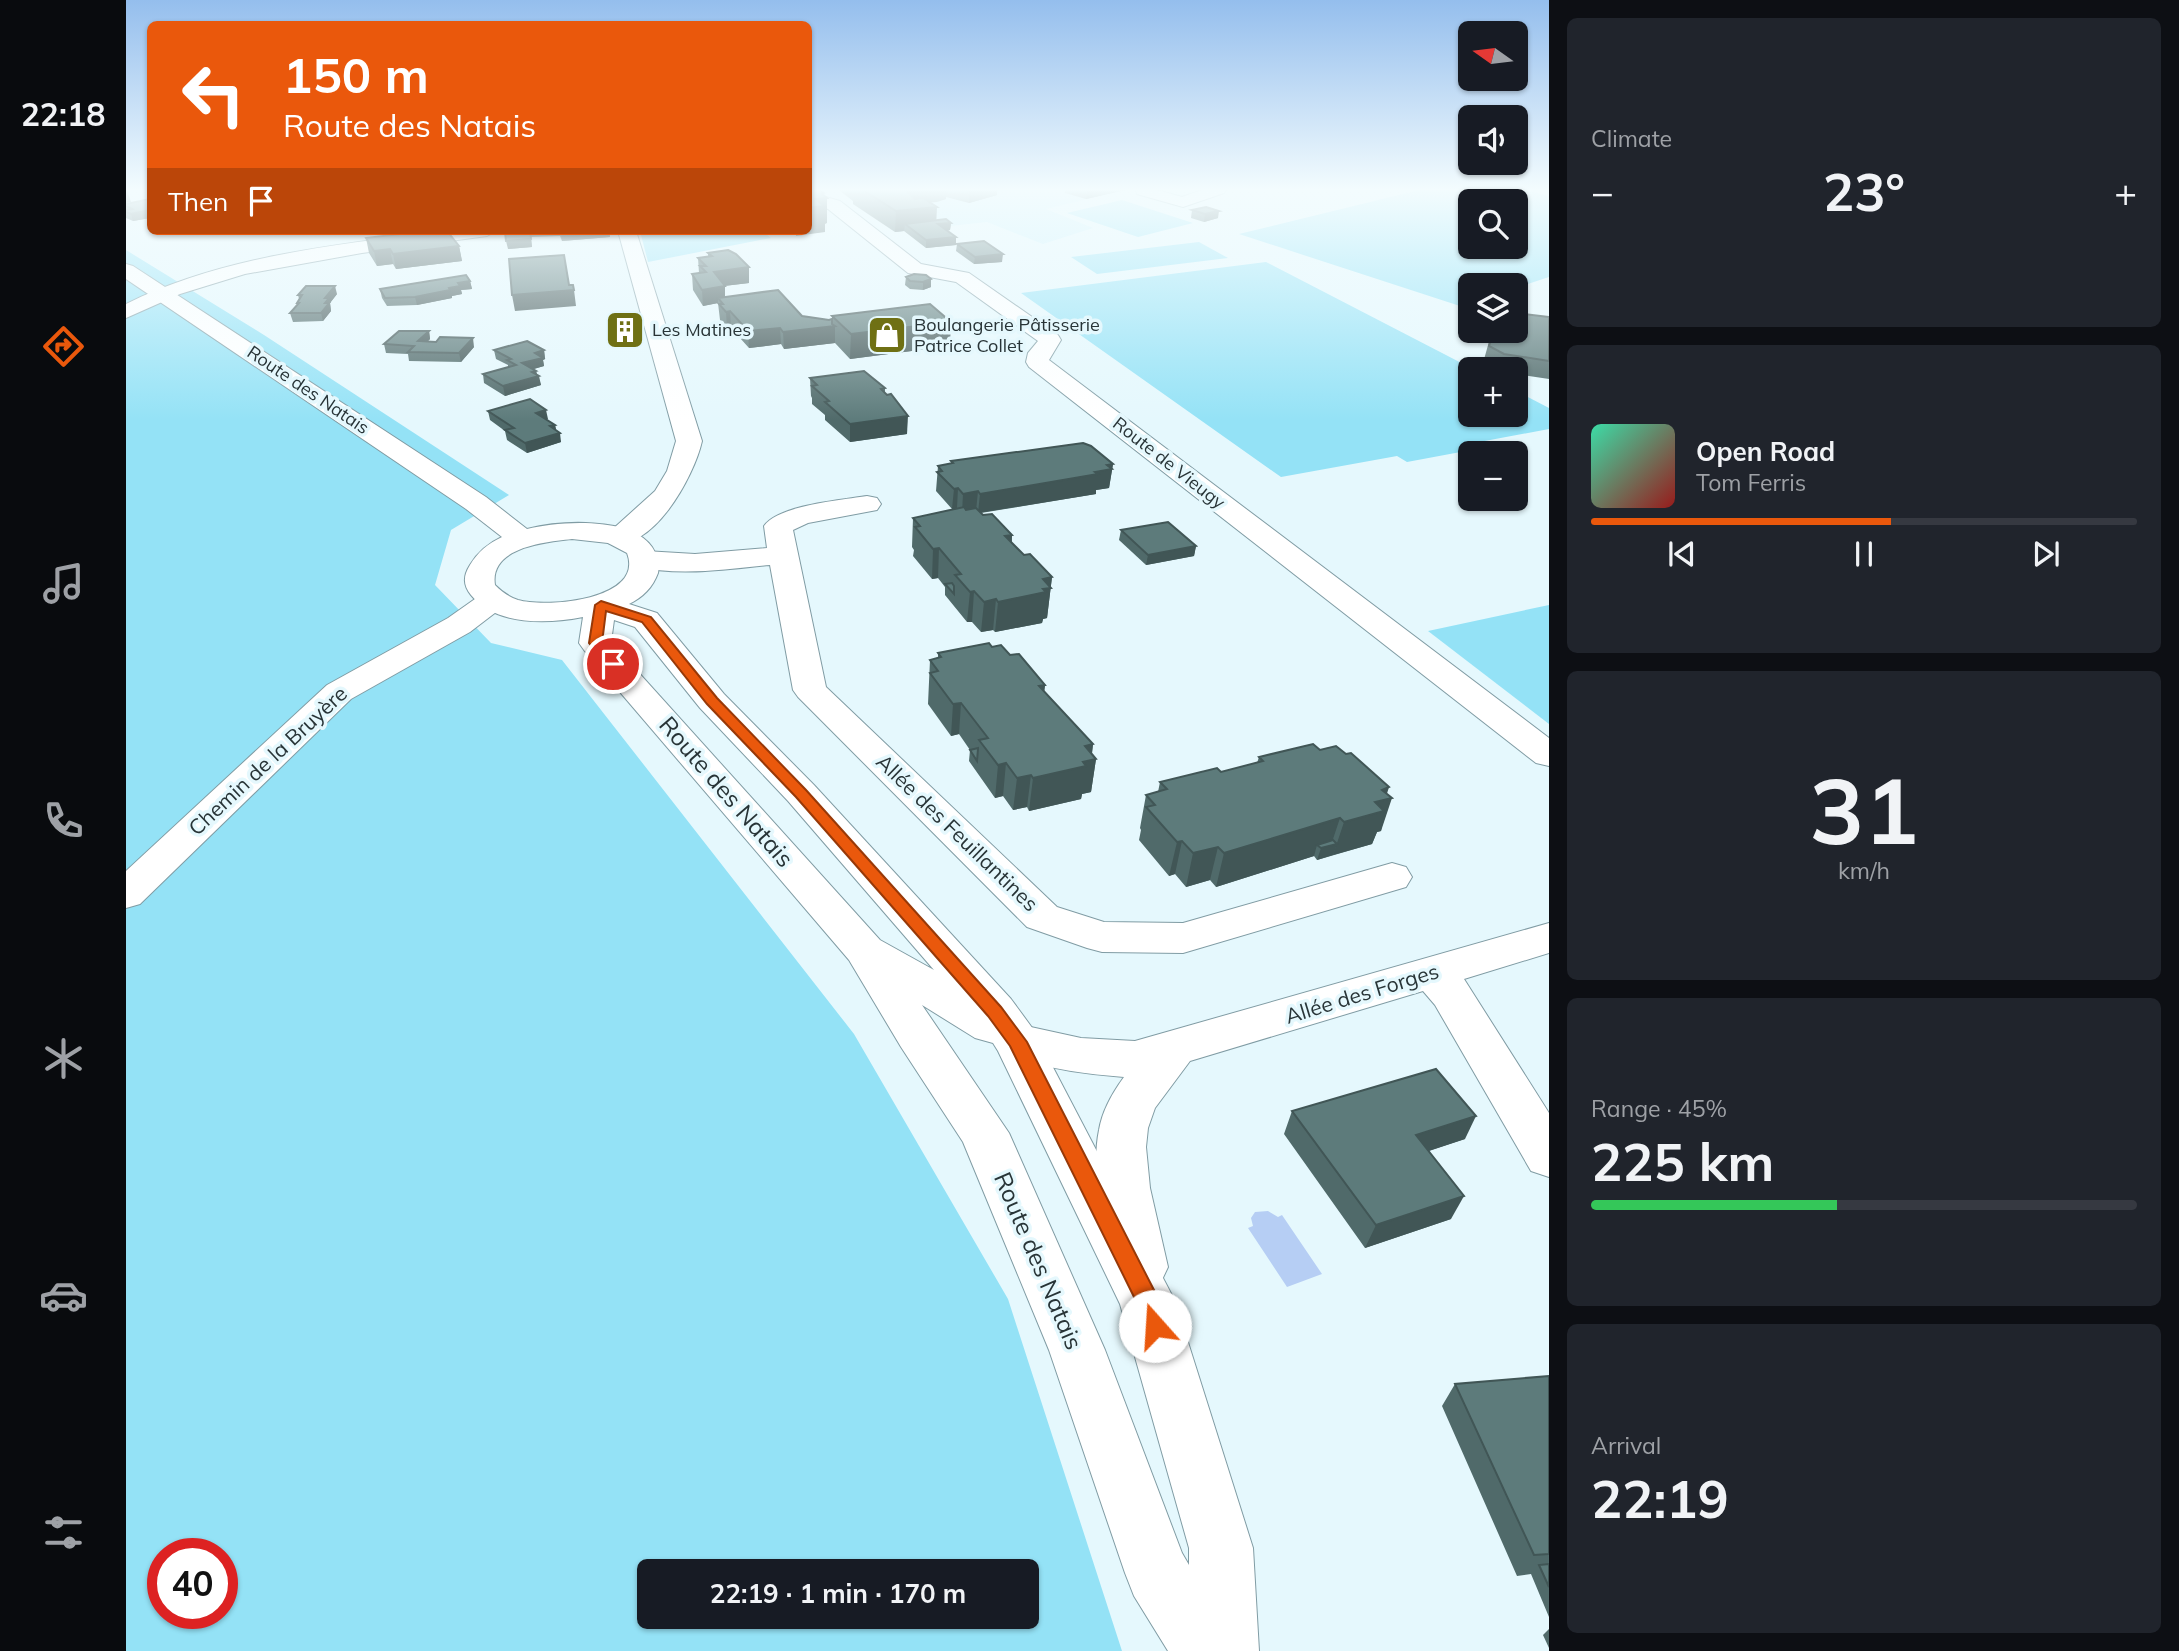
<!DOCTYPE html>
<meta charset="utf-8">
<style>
:root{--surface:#171b24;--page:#20242c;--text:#f1f3f6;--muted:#9ea1a6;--line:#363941;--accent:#ea580c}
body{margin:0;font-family:Mulish,sans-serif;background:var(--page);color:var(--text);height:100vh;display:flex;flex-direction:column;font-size:26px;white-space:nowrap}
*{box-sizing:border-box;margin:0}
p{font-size:23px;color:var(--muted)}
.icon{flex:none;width:38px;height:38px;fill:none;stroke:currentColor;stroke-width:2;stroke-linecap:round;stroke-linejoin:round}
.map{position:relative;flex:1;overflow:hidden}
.sheet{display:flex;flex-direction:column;gap:18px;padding:18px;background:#0d0f14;width:630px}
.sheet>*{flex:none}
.guide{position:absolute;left:21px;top:21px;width:665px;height:214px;border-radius:10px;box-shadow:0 2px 5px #0004;background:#ea580c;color:#fff;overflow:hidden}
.needle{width:46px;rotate:284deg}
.buttons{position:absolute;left:1332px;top:21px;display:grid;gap:14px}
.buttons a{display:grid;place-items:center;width:70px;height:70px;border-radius:10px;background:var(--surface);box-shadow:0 2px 5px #0004;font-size:35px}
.speed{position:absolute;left:21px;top:1538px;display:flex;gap:14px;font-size:35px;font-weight:700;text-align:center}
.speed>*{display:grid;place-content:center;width:91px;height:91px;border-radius:50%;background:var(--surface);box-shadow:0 2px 5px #0004;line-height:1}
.speed .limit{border:10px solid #d22;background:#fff;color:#111}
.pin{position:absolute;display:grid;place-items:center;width:60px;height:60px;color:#fff;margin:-30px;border:4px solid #fff;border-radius:50%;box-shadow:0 2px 7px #0007}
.me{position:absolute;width:77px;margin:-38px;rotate:341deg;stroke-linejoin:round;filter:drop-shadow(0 0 5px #0008)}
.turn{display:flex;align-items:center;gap:24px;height:147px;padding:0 21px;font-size:32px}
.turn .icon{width:91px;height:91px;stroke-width:2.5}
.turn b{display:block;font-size:49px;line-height:60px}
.then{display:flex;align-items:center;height:66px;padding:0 21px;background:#0003;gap:14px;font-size:26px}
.big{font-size:52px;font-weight:700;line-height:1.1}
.sheet .card{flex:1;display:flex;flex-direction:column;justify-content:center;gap:10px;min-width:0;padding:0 24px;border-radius:10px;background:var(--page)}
.sheet .dial{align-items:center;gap:0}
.dial b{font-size:91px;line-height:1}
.song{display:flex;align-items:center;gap:21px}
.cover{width:84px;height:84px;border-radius:10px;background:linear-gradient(135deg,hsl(160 70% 55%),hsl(0 70% 35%))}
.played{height:7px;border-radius:4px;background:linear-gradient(90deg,var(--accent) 55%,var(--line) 55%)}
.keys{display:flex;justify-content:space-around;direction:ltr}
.heat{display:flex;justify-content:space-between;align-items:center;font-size:38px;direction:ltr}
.charge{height:10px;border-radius:5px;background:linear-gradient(90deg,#34c759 45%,var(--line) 0)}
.trip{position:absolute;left:511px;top:1559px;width:402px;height:70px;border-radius:10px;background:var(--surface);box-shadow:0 2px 5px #0004;font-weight:700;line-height:70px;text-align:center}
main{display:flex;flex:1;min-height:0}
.tabs{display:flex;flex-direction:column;width:126px;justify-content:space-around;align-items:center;background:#090b0e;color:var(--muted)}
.tabs .icon{width:49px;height:49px}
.tabs .current{color:var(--accent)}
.tabs b{font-size:32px;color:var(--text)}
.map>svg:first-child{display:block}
</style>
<main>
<nav class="tabs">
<b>22:18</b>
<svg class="icon current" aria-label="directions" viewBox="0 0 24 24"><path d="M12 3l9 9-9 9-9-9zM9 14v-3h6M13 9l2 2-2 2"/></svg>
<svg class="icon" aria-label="music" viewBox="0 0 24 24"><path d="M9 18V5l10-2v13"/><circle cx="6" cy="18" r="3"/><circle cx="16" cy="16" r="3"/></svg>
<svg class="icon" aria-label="phone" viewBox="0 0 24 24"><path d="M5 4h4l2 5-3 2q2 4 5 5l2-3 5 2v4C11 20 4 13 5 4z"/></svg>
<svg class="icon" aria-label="climate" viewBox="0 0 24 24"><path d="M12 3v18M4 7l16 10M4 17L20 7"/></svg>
<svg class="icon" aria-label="car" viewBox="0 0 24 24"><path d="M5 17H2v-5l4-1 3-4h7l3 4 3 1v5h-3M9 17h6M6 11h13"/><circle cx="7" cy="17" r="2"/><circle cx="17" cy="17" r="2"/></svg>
<svg class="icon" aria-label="filters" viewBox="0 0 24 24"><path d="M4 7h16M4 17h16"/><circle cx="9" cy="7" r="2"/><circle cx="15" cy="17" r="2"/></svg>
</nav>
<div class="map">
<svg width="1423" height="1651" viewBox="0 0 1423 1651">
<rect width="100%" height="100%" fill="#e5f8fd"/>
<path fill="#c9f1fc" d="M713,190H999L920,209L967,228L917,244L861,222L769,232Z"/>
<g fill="#94e2f6" fill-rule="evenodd">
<path d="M1293,190H1399L1423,196V277L1390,288V285H1344V302L1334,306L1113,234ZM1344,201H1390V247H1344Z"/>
<path d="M996,200L1067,223L1012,237L941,213Z"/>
<path d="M514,231H636L645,238L522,262Z"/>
<path d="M1073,242L1102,258L971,274L945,257Z"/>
<path d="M0,250L138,335L383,495L325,530L309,585L365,643L436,660L728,1034L882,1299L996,1651H0ZM37,1554H96V1614H37ZM523,1572H901V1617H523Z"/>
<path d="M1140,262L1347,369H1344V415H1390V391L1423,408V429L1348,443L1356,448L1281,462L1271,456L1155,477L895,293Z"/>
<path d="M1423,605V724L1302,631Z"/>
</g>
<path fill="#b6cef4" d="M1142,1211L1152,1217L1156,1215L1196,1274L1161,1287L1122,1228L1127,1226L1125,1218L1129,1212Z"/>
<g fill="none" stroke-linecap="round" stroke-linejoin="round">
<g stroke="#809ca4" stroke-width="2">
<g id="street">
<path d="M1010,190H1031L1056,197L1076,190H1100L1098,193L1057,207L1011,194Z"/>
<path d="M315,231H370L361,236L236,253L119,274L54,294L0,318V304C97,256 209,245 315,231Z"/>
<path d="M492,231H510L576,441C568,477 526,554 482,543L478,537L529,491L541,471L550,441Z"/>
<path d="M741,496L751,498L755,504L751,510L682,523L667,530L700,687L931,907L978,922L1057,923L1266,863L1280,867L1286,877L1280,887L1057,953L976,952L961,948L901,927L672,697L667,690L644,565C600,569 553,577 509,566L504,560L509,554L519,551L569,554L641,548L638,526C653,505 716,500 741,496Z"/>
<path d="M367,591L378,594L382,600L378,606L344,632L225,699L14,904L0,908V871L201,685L322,618L356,594Z"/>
<path d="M1423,923V953L1338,979L1423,1113V1177L1405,1171L1309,1005L1297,991L1064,1061L1029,1108L1022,1128L1020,1147L1024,1188L1042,1267L1034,1284L1015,1291L996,1284C978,1245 964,1173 973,1130C976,1111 987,1092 998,1077C956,1074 915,1067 875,1055L868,1042L875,1029L891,1024L955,1038L1009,1041Z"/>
</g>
</g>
<g stroke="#809ca4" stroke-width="2">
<g id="secondary">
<path d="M682,192L714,201L795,264L843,273L932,335L935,340L923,360L1423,738V766L1410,763L903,367L900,362L902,353L912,341L830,282L782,273L702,209L682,202Z"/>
<path d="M0,264L7,266L360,497L401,529C433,521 505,516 526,547C531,555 534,563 532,573C527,587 516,598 503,604L531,613L598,694L688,785L885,999L907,1029L1049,1301L1127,1548L1133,1651H1042L1008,1596L999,1573L923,1350L837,1142L775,1047L723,960L458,650L453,643L457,617C422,624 370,626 345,595C337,585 337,576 344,565C352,552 361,544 376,537L340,509L0,279ZM446,539L482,543L501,553C519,600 421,608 392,600C383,597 376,592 369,585C363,547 420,542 446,539ZM488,620L509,627L574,708L662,801L808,970L754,940L485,642ZM796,1005L849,1038L867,1043L872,1051L994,1304L1063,1548V1565L1056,1553L979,1350L883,1133Z"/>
</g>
</g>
<use href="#street" fill="#fff" fill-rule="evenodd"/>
<use href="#secondary" fill="#fff" fill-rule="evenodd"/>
</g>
<g fill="#506a6a">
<path d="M713,190H871V195L843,203L820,197V199L804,202L810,220L825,223L824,230L821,231L830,237V245L800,248L778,231L769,232L727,204V201Z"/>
<path d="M939,190H999L960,199L939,193Z"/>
<path d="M24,199V218L7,221L0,218V204Z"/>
<path d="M1066,210L1092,218L1078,222L1065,218Z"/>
<path d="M387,231H483L484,237L436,241L434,236L405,237L406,247L382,249Z"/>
<path d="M240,238L333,246L336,261L270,269L267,264L251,266L243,253Z"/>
<path d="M831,244L876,262L848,264L830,251Z"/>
<path d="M582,253L623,267V283L598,286L599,297L676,316L703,320L706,319V316L824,346L724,359L709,343L658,349L655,344L623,348L605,328H601L594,320L592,303L577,306L567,290L566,274L573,273L572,258L582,257Z"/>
<path d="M780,277L805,279V287L797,290L784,289L779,285Z"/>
<path d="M344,281L346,289L335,290L336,294L326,296V298L291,305L261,306L256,298L254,289Z"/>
<path d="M211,294L204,303L205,311L197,321L167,322L164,313L171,306V303L173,299L172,295Z"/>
<path d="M1423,317V379L1390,374V369H1369L1357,363L1366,331H1390Z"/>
<path d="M303,331L304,339L302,341L348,347L335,362L283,361L282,354L260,353L258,344Z"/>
<path d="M368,350H418L419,359L417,360L418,366L407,369L410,371L415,385L379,396L358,383L357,374L382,367V365L370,359Z"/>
<path d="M684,378L759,388V393L781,434L724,442L699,420V415L686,404V398L685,396Z"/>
<path d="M362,411L422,419H420L429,425L430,430L435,442L401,453L381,440L379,431L364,420Z"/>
<path d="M825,461L987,464L983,488L970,490V494L855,513L886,535V543L898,555L926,577L921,618L917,619L916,623L869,632L867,630L855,632L846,622H841L819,595V587L812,578L806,579L787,556L788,550L786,547L787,518L832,509H826L810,491L812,466L825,464Z"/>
<path d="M995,530L1070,546L1068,556L1020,565L993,540Z"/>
<path d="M866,647L884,655L919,685L918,692L967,744L966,754L970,759L965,792L956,794L955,799L903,811L901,807L887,810L877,796L869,798L843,761L844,750L833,734L825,736L802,704L804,660L812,658V653Z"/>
<path d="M1194,750L1261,794L1255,831L1251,832L1246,844L1191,860L1188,856L1090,887L1084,880L1060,887L1049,874L1043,876L1013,840L1015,830L1014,828L1020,795L1032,792L1034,782L1095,772L1131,763L1133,757Z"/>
<path d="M1166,1111L1339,1139L1302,1151L1325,1219L1239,1248L1158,1134Z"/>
<path d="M1423,1376V1617L1405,1574L1391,1576L1316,1406L1329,1384Z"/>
<path d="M1423,1629V1648L1417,1635Z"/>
</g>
<g fill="#415656">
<path d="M0,190H1L5,202L0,203Z"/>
<path d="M775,190H820V199L811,202L775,205Z"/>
<path d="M843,190H871V195L843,203Z"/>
<path d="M961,190H999L960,199Z"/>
<path d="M698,193L699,198H701V223L699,224V232L670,236V231H682V208L690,199L696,194Z"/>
<path d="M811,207L810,228L779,224L778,231L769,232L770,211Z"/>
<path d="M24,210V218L7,221L5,214Z"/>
<path d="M1093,211L1092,218L1078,222L1079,214Z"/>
<path d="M825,223L824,230L812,232V224Z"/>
<path d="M435,231H483L484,237L436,241Z"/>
<path d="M830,237V245L800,248V240Z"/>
<path d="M405,239L406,247L382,249L380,241Z"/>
<path d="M333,246L336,261L270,269L267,254Z"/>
<path d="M264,249L267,264L251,266L248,251Z"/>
<path d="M877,254L876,262L848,264L849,257Z"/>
<path d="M623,267V283L589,287L588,272Z"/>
<path d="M805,279V287L797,290V282Z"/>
<path d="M344,281L346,289L335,290L336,294L326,296V298L291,305L289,297L323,288L332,283Z"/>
<path d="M209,286L211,294L204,303L205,311L197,321L195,313L199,298Z"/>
<path d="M599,286V302L592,298V303L577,306L576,290Z"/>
<path d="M448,290L450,306L389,311L386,295Z"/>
<path d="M604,311L605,328H601L600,312Z"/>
<path d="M825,322L824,346L724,359L725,334Z"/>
<path d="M503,324L504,333L495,334L494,325Z"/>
<path d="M709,326V343L658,349L657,332Z"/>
<path d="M654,328L655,344L623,348L622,331Z"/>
<path d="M303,331L304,339L294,349L292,341Z"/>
<path d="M347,338L348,347L335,362L333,353Z"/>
<path d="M418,350L419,359L417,360L418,366L398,372L396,363L409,353Z"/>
<path d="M410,371L411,377L413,376L415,385L379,396L377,386Z"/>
<path d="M420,410L422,419L412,422L410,413Z"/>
<path d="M782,416L781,434L724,442V424Z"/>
<path d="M429,425L431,434L434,433L435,442L401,453L399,443L424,426Z"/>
<path d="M987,464L983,488L970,490V494L852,513L854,494L969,472L981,465Z"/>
<path d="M832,488L831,508L826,509L828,489Z"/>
<path d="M852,491L850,511L836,513L837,494Z"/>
<path d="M886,535L883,564L879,536Z"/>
<path d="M1070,546L1068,556L1020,565L1022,555Z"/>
<path d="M813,548L812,578L806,579L807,549Z"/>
<path d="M926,577L921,618L917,619L916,623L869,632L872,602L917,579Z"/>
<path d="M848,591L846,622H841L844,592Z"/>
<path d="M870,599L867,630L855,632L858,602Z"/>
<path d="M919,685L915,716L913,686Z"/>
<path d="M835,703L833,734L825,736L827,704Z"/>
<path d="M967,744L965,760L970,759L965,792L956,794L955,799L903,811L907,778L959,746Z"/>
<path d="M880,763L877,796L869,798L872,765Z"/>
<path d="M905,775L901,807L887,810L891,778Z"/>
<path d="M1263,787L1259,800L1266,798L1255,831L1251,832L1246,844L1207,855L1218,822L1249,802L1256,790Z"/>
<path d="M1214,818L1205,845L1211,844L1207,855L1191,860L1195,848L1191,845L1188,856L1090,887L1098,853Z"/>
<path d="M1056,841L1049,874L1043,876L1051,842Z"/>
<path d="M1092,847L1084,880L1060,887L1067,853Z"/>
<path d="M1350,1116L1339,1139L1279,1159L1290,1135Z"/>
<path d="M1338,1196L1325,1219L1239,1248L1250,1225Z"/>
</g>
<g fill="#5d7b7b" stroke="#415656" stroke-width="2">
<path d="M682,190H693L698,193L696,194L701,198L690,199L698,206L682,208Z"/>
<path d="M737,190H780L789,199L797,198L811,207L770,211Z"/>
<path d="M24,199V210L5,214L0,212V210L6,209L0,206V204Z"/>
<path d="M1080,207L1093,211L1079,214L1066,210Z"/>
<path d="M820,219L825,223L812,224L830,237L800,240L779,224Z"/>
<path d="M299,231H321L333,246L267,254L264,249L248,251L240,238Z"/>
<path d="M387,231H404L405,239L380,241L379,232Z"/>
<path d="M858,241L877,254L849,257L831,244Z"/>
<path d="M602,250L610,254L623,267L588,272L599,286L576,290L566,274L580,272L574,266H580L572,258L586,256L582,253Z"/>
<path d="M438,255L443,285H447L448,290L386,295L383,259Z"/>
<path d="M788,274L800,275L805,279L797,282L784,281L780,277Z"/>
<path d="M340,275L344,281L332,283L334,286L323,288L324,290L289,297L259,298L254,289Z"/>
<path d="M180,286H209L199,298H203L199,303H203L195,313H164L173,303H171L176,295H172Z"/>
<path d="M652,290L676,316L703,320L706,319V324L709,326L657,332L654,328L622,331L604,311L600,312L593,304H597L592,298Z"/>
<path d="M804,304L825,322L725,334L706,316Z"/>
<path d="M1390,313L1423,317V361L1378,354L1363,346L1366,336L1377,334L1378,331H1390Z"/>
<path d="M493,318H502L503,324L494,325Z"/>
<path d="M273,331H303L292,341L310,342L314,337L347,338L333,353L282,352L288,346L258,344Z"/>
<path d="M401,341L418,350L409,353L417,358L396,363L410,371L406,372L413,376L377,386L357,374L390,365L381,360L385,359L368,350Z"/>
<path d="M738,371L759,388L755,389L761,395L765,394L782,416L724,424L699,402L703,401L686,386L691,385L684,378Z"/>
<path d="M404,399L420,410L410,413L429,425L424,426L434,433L399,443L379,430L388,428L362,411Z"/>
<path d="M957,443L965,446L987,464L981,465L986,469L969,472L972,474L854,494L852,491L837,494L832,488L828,489L811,472L816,471L812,466L827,463L825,461Z"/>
<path d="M838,507L840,510L850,508L857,515L866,514L886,535L879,536L898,555L904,554L926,577L917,579L925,588L917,589L920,592L872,602L870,599L858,602L848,591L844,592L829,575L835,574L813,548L807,549L789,527L794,526L787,518Z"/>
<path d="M1042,522L1070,546L1022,555L995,530Z"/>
<path d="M826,583L828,586V594L819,584Z"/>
<path d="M863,643L866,647L875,645L884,655L893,654L919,685L913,686L967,744L959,746L970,759L957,762L960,766L907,778L905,775L891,778L880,763L872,765L853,740L862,738L835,703L827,704L804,673L812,671L804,660L815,657L812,653Z"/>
<path d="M1187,744L1194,750L1210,746L1220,754L1225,753L1263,787L1256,790L1266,798L1249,802L1258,811L1218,822L1214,818L1098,853L1092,847L1067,853L1056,841L1051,842L1020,807L1029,805L1020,795L1041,789L1034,782L1091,768L1095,772L1137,761L1133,757Z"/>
<path d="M852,748V749L851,761L844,750Z"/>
<path d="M1207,840L1211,844L1195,848L1191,845Z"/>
<path d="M1310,1069L1350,1116L1290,1135L1338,1196L1250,1225L1166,1111Z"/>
<path d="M1423,1376V1554L1408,1555L1329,1384Z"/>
<path d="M1423,1564V1587L1413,1565Z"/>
</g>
<linearGradient id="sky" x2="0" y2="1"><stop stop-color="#94beed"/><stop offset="0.45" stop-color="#f3fcfe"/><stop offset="1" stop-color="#f3fcfe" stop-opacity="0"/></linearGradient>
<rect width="1423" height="421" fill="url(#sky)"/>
<path fill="#ea580c" stroke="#983908" stroke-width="2" d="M475,601L525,617L591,698L680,790L875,1007L901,1042L1030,1294L1040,1326L1037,1334L1029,1337L1021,1334L1011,1303L884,1046L862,1016L670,797L581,704L516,622L480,611L476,643L494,664L487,668L482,667L463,643L469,605Z"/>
<defs>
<g id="building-square" transform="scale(2.0125)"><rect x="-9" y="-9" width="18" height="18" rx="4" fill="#6f7014" stroke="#e5f8fd"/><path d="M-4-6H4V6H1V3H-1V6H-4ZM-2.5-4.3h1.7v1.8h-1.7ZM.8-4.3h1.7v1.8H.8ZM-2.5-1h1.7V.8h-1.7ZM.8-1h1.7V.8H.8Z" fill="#fff"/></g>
<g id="shop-square" transform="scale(2.0125)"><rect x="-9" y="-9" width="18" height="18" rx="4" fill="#6f7014" stroke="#e5f8fd"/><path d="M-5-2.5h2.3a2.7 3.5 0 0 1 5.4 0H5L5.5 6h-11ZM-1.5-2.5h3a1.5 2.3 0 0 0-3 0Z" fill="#fff"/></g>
</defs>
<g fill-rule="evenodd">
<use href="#building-square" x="499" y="330"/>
<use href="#shop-square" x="761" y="335"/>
</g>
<g text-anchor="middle" stroke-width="7" stroke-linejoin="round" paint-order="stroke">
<g font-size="18" fill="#283437" stroke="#e5f8fd" text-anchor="start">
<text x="788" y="331">Boulangerie Pâtisserie<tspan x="788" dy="21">Patrice Collet</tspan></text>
<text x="526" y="336">Les Matines</text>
</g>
<g font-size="18" fill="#283437" stroke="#e5f8fd">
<text transform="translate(182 390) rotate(34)" y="6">Route des Natais</text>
<text transform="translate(1043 463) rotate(38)" y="6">Route de Vieugy</text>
</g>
<g font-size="21" fill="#283437" stroke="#e5f8fd">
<text transform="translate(142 761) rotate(-43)" y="7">Chemin de la Bruyère</text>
<text transform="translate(831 833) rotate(44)" y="7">Allée des Feuillantines</text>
<text transform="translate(1236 994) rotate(-17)" y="7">Allée des Forges</text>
</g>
<g font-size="24" fill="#283437" stroke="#e5f8fd">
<text transform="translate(600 792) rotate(49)" y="8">Route des Natais</text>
<text transform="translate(912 1261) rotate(67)" y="8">Route des Natais</text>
</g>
</g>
</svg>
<div class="buttons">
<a><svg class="needle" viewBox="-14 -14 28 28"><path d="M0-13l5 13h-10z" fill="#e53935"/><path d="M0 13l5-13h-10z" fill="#9ea1a6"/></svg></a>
<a><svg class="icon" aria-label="sound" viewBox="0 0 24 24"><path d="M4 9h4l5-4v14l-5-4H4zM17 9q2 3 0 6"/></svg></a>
<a><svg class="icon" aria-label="search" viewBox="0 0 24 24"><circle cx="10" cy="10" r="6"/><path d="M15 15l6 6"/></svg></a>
<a><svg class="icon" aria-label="layers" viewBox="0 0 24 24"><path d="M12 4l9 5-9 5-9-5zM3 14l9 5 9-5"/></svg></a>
<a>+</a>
<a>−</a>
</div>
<div class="speed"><div class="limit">40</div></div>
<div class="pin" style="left:487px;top:664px;background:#d93025"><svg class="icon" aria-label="arrive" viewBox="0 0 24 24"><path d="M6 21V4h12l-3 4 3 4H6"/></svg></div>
<svg class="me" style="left:1029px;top:1326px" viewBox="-20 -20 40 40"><circle r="19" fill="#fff"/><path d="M0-13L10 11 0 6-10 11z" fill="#ea580c"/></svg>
<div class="trip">22:19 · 1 min · 170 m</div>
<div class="guide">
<div class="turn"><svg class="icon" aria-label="left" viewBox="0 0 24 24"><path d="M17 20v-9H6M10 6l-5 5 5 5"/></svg><div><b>150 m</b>Route des Natais</div></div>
<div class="then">Then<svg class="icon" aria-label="arrive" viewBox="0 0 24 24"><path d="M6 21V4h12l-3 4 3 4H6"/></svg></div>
</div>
</div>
<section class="sheet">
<div class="card"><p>Climate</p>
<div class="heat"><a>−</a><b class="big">23°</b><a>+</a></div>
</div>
<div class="card">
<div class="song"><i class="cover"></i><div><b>Open Road</b><p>Tom Ferris</p></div></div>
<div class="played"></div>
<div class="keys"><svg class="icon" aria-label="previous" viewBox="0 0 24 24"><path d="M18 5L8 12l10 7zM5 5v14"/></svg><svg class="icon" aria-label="pause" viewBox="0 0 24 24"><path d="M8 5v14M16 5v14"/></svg><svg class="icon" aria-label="next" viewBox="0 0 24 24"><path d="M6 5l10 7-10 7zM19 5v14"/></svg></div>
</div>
<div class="card dial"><b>31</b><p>km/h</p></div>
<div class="card"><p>Range · 45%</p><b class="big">225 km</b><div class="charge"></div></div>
<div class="card"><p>Arrival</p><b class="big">22:19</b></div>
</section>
</main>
